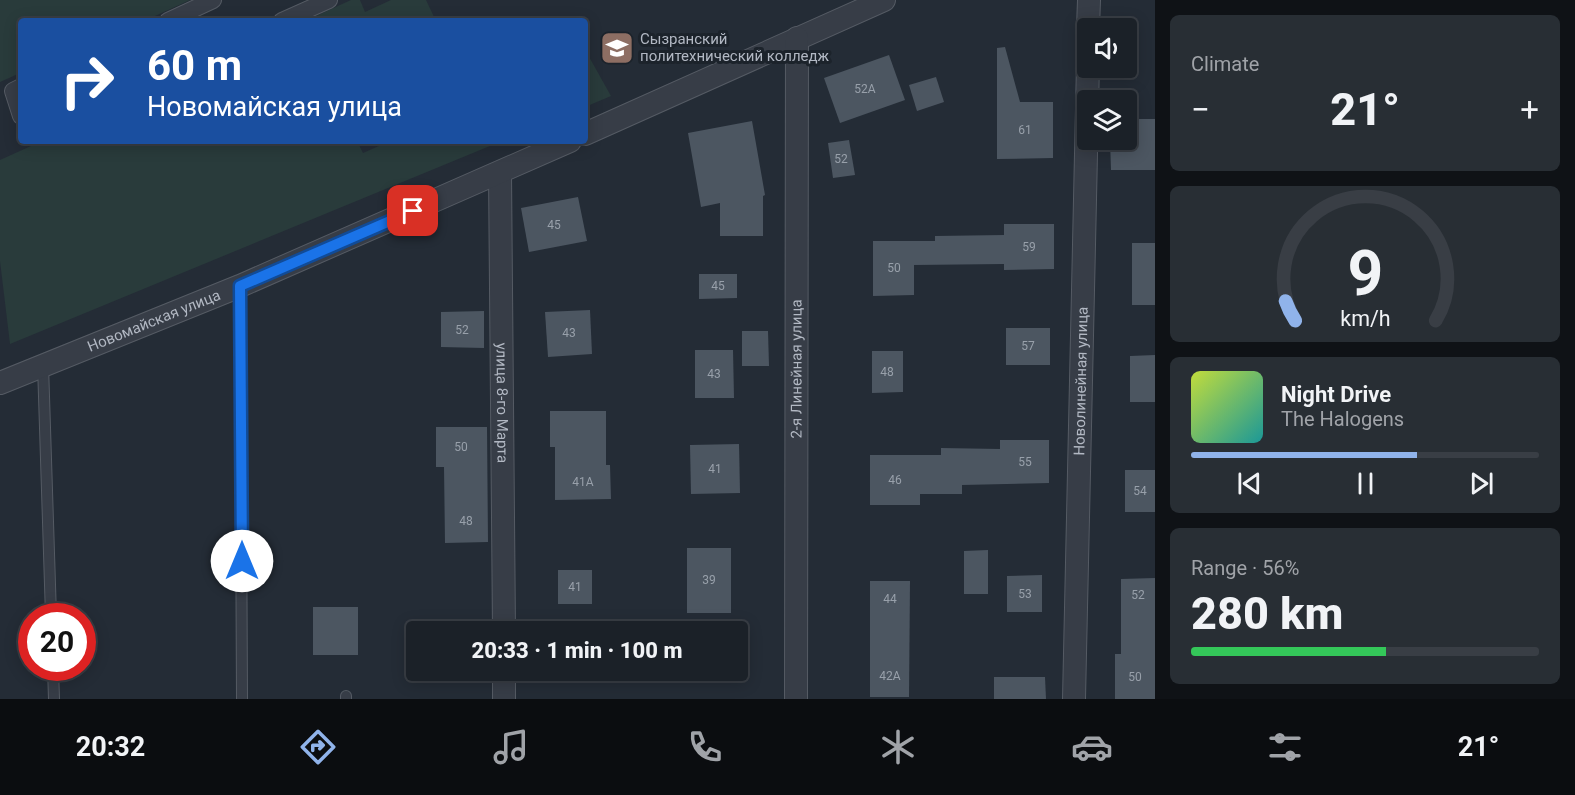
<!DOCTYPE html>
<meta charset="utf-8">
<style>
:root{--surface:#1b2128;--page:#282e34;--text:#f1f3f6;--muted:#a0a3a8;--line:#393e45;--accent:#90b3ea}
body{margin:0;font-family:Roboto,sans-serif;background:var(--page);color:var(--text);height:100vh;display:flex;flex-direction:column;font-size:22px;white-space:nowrap}
*{box-sizing:border-box;margin:0}
p{font-size:20px;color:var(--muted)}
.icon{flex:none;width:33px;height:33px;fill:none;stroke:currentColor;stroke-width:2;stroke-linecap:round;stroke-linejoin:round}
.map{position:relative;flex:1;overflow:hidden}
.panel{display:flex;flex-direction:column;gap:15px;padding:15px;background:#0f1216;width:420px}
.panel>*{flex:none}
.banner{position:absolute;left:18px;top:18px;width:570px;height:126px;border-radius:6px;box-shadow:0 3px 15px #0003,0 0 0 2px var(--line);background:#1a4fa0;color:#fff;overflow:hidden}
.buttons{position:absolute;left:1077px;top:18px;display:grid;gap:12px}
.buttons a{display:grid;place-items:center;width:60px;height:60px;border-radius:6px;background:var(--surface);box-shadow:0 3px 15px #0003,0 0 0 2px var(--line);font-size:30px}
.speed{position:absolute;left:18px;top:603px;display:flex;gap:12px;font-size:30px;font-weight:700;text-align:center}
.speed>*{display:grid;place-content:center;width:78px;height:78px;border-radius:50%;background:var(--surface);box-shadow:0 3px 15px #0003,0 0 0 2px var(--line);line-height:1}
.speed .limit{border:9px solid #d22;background:#fff;color:#111}
.pin{position:absolute;display:grid;place-items:center;width:51px;height:51px;color:#fff;margin:-26px;border-radius:12px;box-shadow:0 3px 9px #0006}
.me{position:absolute;width:66px;margin:-33px;rotate:0deg;stroke-linejoin:round;filter:drop-shadow(0 0 4px #0008)}
.turn{display:flex;align-items:center;gap:21px;height:126px;padding:0 30px;font-size:27px}
.turn .icon{width:78px;height:78px;stroke-width:2.5}
.turn b{display:block;font-size:42px;line-height:51px}
.big{font-size:45px;font-weight:800;line-height:1.1}
.panel .tile{flex:1;display:flex;flex-direction:column;justify-content:center;gap:9px;min-width:0;padding:0 21px;border-radius:9px;background:var(--page)}
.panel .dial{align-items:center;gap:0}
.dial svg{height:156px;overflow:visible;fill:none;stroke:var(--line);stroke-width:7;stroke-linecap:round;text-anchor:middle}
.dial text{fill:var(--text);stroke:none}
.song{display:flex;align-items:center;gap:18px}
.cover{width:72px;height:72px;border-radius:9px;background:linear-gradient(135deg,hsl(70 70% 55%),hsl(180 70% 35%))}
.played{height:6px;border-radius:3px;background:linear-gradient(90deg,var(--accent) 65%,var(--line) 65%)}
.keys{display:flex;justify-content:space-around;direction:ltr}
.heat{display:flex;justify-content:space-between;align-items:center;font-size:33px;direction:ltr}
.charge{height:9px;border-radius:4px;background:linear-gradient(90deg,#34c759 56%,var(--line) 0)}
.trip{position:absolute;left:406px;top:621px;width:342px;height:60px;border-radius:6px;background:var(--surface);box-shadow:0 3px 15px #0003,0 0 0 2px var(--line);font-weight:800;line-height:60px;text-align:center}
.tab-bar{display:flex;height:96px;justify-content:space-around;align-items:center;background:#0b0d10;color:var(--muted)}
.tab-bar .icon{width:42px;height:42px}
.tab-bar .selected{color:var(--accent)}
.tab-bar b{font-size:27px;color:var(--text)}
main{display:flex;flex:1;min-height:0}
.map>svg:first-child{display:block}
</style>
<main>
<div class="map">
<svg width="1155" height="699" viewBox="0 0 1155 699">
<rect width="100%" height="100%" fill="#242c36"/>
<g fill="#293b3b">
<path d="M0,0H190L144,21H21V64L18,74L0,82Z"/>
<path d="M351,0H360L365,12L391,0H426L436,21H305Z"/>
<path d="M588,55L611,96L585,107V56Z"/>
<path d="M42,141H56L64,146L75,141H357L363,153L390,141H502L10,344L0,261V160Z"/>
</g>
<g fill="#4c5661">
<path d="M1005,47L1020,102H1053V158L997,159V48Z"/>
<path d="M889,55L905,100L840,123L824,78Z"/>
<path d="M936,77L944,102L917,111L909,85Z"/>
<path d="M1126,119H1155V170H1111L1110,140H1126Z"/>
<path d="M752,121L765,195L763,196V236H720V203L701,207L688,133Z"/>
<path d="M849,140L855,175L833,178L828,143Z"/>
<path d="M578,197L587,241L529,252L521,208Z"/>
<path d="M1004,224H1054V269L1004,270V264L914,265V295L873,296V241H935V236L1004,235Z"/>
<rect x="1132" y="243" width="23" height="62"/>
<path d="M699,274H737V298L699,299Z"/>
<path d="M590,310L592,354L548,357L545,312Z"/>
<path d="M484,311V348L441,347V312Z"/>
<rect x="1006" y="328" width="44" height="37"/>
<path d="M742,331H768L769,366H742Z"/>
<path d="M695,350H733L734,398H695Z"/>
<path d="M872,351H903V392L872,393Z"/>
<path d="M1155,355V402H1130V356Z"/>
<path d="M550,411H606V465H610L611,499L555,500V447H550Z"/>
<path d="M436,427H487L488,542L445,543L444,467H436Z"/>
<path d="M1000,440H1049V483L962,485V494H920V505H870V455H941V448L1000,449Z"/>
<path d="M739,444L740,493L691,494L690,445Z"/>
<rect x="1125" y="470" width="30" height="42"/>
<rect x="687" y="548" width="44" height="65"/>
<path d="M988,550V594H964V551Z"/>
<rect x="558" y="570" width="34" height="34"/>
<path d="M1042,575V612H1007V576Z"/>
<path d="M1155,578V699H1115V654H1121V579Z"/>
<path d="M870,581H910L909,697H870Z"/>
<rect x="313" y="607" width="45" height="48"/>
<path d="M994,677H1045L1046,699H994Z"/>
</g>
<g fill="none" stroke-linecap="round" stroke-linejoin="round">
<g stroke="#555b64" stroke-width="12">
<g id="service">
<path d="M240,286L242,699"/>
<path d="M43,365L51,616"/>
<path d="M53,668L54,699"/>
<path d="M346,696V699"/>
</g>
</g>
<g stroke="#555b64" stroke-width="18">
<g id="pedestrian">
<path d="M168,21L213,0"/>
<path d="M282,21L329,0"/>
<path d="M21,87L13,91L21,116"/>
</g>
</g>
<g stroke="#555b64" stroke-width="24">
<g id="minor">
<path d="M1088,28L1089,0"/>
<path d="M585,134L884,0"/>
<path id="s1" d="M500,173L504,632"/>
<path id="s2" d="M0,383L240,286L570,141"/>
<path d="M504,670V699"/>
<path id="s3" d="M796,699L797,38"/>
<path id="s4" d="M1074,699L1088,63"/>
</g>
</g>
<use href="#service" stroke="#373d47" stroke-width="10"/>
<use href="#pedestrian" stroke="#373d47" stroke-width="16"/>
<use href="#minor" stroke="#373d47" stroke-width="22"/>
</g>
<g fill="none" stroke-linecap="round" stroke-linejoin="round">
<g stroke="#114b97" stroke-width="15">
<path id="route" d="M242,561L240,286L413,211"/>
</g>
<use href="#route" stroke="#1a73e8" stroke-width="10"/>
</g>
<defs>
<g id="university-square" transform="scale(1.725)"><rect x="-9" y="-9" width="18" height="18" rx="4" fill="#8d6e63" stroke="#1c232b"/><path d="M0-5L7-2L0 1L-7-2ZM-4 1L0 2.5L4 1V4Q0 6-4 4Z" fill="#fff"/></g>
</defs>
<g fill-rule="evenodd">
<use href="#university-square" x="617" y="48"/>
</g>
<g text-anchor="middle" stroke-width="6" stroke-linejoin="round" paint-order="stroke">
<g font-size="12" fill="#98a0aa">
<text x="865" y="93">52А</text>
<text x="1025" y="134">61</text>
<text x="841" y="163">52</text>
<text x="554" y="229">45</text>
<text x="1029" y="251">59</text>
<text x="894" y="272">50</text>
<text x="718" y="290">45</text>
<text x="462" y="334">52</text>
<text x="569" y="337">43</text>
<text x="1028" y="350">57</text>
<text x="887" y="376">48</text>
<text x="714" y="378">43</text>
<text x="461" y="451">50</text>
<text x="1025" y="466">55</text>
<text x="715" y="473">41</text>
<text x="895" y="484">46</text>
<text x="583" y="486">41А</text>
<text x="1140" y="495">54</text>
<text x="466" y="525">48</text>
<text x="709" y="584">39</text>
<text x="575" y="591">41</text>
<text x="1025" y="598">53</text>
<text x="1138" y="599">52</text>
<text x="890" y="603">44</text>
<text x="890" y="680">42А</text>
<text x="1135" y="681">50</text>
</g>
<g font-size="15" fill="#b2b8c3" stroke="#1c232b" text-anchor="start">
<text x="640" y="44">Сызранский<tspan x="640" dy="17">политехнический колледж</tspan></text>
</g>
<g font-size="15" fill="#b2b8c3" stroke="#1c232b">
<text dy="5" stroke="none"><textPath href="#s2" startOffset="166">Новомайская улица</textPath></text>
<text dy="5" stroke="none"><textPath href="#s3" startOffset="330">2-я Линейная улица</textPath></text>
<text dy="5" stroke="none"><textPath href="#s4" startOffset="318">Новолинейная улица</textPath></text>
<text dy="5" stroke="none"><textPath href="#s1" startOffset="230">улица 8-го Марта</textPath></text>
</g>
</g>
</svg>
<div class="buttons">
<a><svg class="icon" aria-label="sound" viewBox="0 0 24 24"><path d="M4 9h4l5-4v14l-5-4H4zM17 9q2 3 0 6"/></svg></a>
<a><svg class="icon" aria-label="layers" viewBox="0 0 24 24"><path d="M12 4l9 5-9 5-9-5zM3 14l9 5 9-5"/></svg></a>
</div>
<div class="speed"><div class="limit">20</div></div>
<div class="pin" style="left:413px;top:211px;background:#d93025"><svg class="icon" aria-label="arrive" viewBox="0 0 24 24"><path d="M6 21V4h12l-3 4 3 4H6"/></svg></div>
<svg class="me" style="left:242px;top:561px" viewBox="-20 -20 40 40"><circle r="19" fill="#fff"/><path d="M0-13L10 11 0 6-10 11z" fill="#1a73e8"/></svg>
<div class="trip">20:33 · 1 min · 100 m</div>
<div class="banner">
<div class="turn"><svg class="icon" aria-label="right" viewBox="0 0 24 24"><path d="M7 20v-9h11M14 6l5 5-5 5"/></svg><div><b>60 m</b>Новомайская улица</div></div>
</div>
</div>
<section class="panel">
<div class="tile"><p>Climate</p>
<div class="heat"><a>−</a><b class="big">21°</b><a>+</a></div>
</div>
<div class="tile dial"><svg viewBox="0 0 100 80">
<path d="M14 69A42 42 0 1 1 86 69"/>
<path d="M14 69A42 42 0 0 1 9 59" stroke="#90b3ea"/>
<text x="50" y="56" font-size="32" font-weight="700">9</text>
<text x="50" y="72" font-size="11">km/h</text>
</svg></div>
<div class="tile">
<div class="song"><i class="cover"></i><div><b>Night Drive</b><p>The Halogens</p></div></div>
<div class="played"></div>
<div class="keys"><svg class="icon" aria-label="previous" viewBox="0 0 24 24"><path d="M18 5L8 12l10 7zM5 5v14"/></svg><svg class="icon" aria-label="pause" viewBox="0 0 24 24"><path d="M8 5v14M16 5v14"/></svg><svg class="icon" aria-label="next" viewBox="0 0 24 24"><path d="M6 5l10 7-10 7zM19 5v14"/></svg></div>
</div>
<div class="tile"><p>Range · 56%</p><b class="big">280 km</b><div class="charge"></div></div>
</section>
</main>
<nav class="tab-bar">
<b>20:32</b>
<svg class="icon selected" aria-label="directions" viewBox="0 0 24 24"><path d="M12 3l9 9-9 9-9-9zM9 14v-3h6M13 9l2 2-2 2"/></svg>
<svg class="icon" aria-label="music" viewBox="0 0 24 24"><path d="M9 18V5l10-2v13"/><circle cx="6" cy="18" r="3"/><circle cx="16" cy="16" r="3"/></svg>
<svg class="icon" aria-label="phone" viewBox="0 0 24 24"><path d="M5 4h4l2 5-3 2q2 4 5 5l2-3 5 2v4C11 20 4 13 5 4z"/></svg>
<svg class="icon" aria-label="climate" viewBox="0 0 24 24"><path d="M12 3v18M4 7l16 10M4 17L20 7"/></svg>
<svg class="icon" aria-label="car" viewBox="0 0 24 24"><path d="M5 17H2v-5l4-1 3-4h7l3 4 3 1v5h-3M9 17h6M6 11h13"/><circle cx="7" cy="17" r="2"/><circle cx="17" cy="17" r="2"/></svg>
<svg class="icon" aria-label="filters" viewBox="0 0 24 24"><path d="M4 7h16M4 17h16"/><circle cx="9" cy="7" r="2"/><circle cx="15" cy="17" r="2"/></svg>
<b>21°</b>
</nav>
